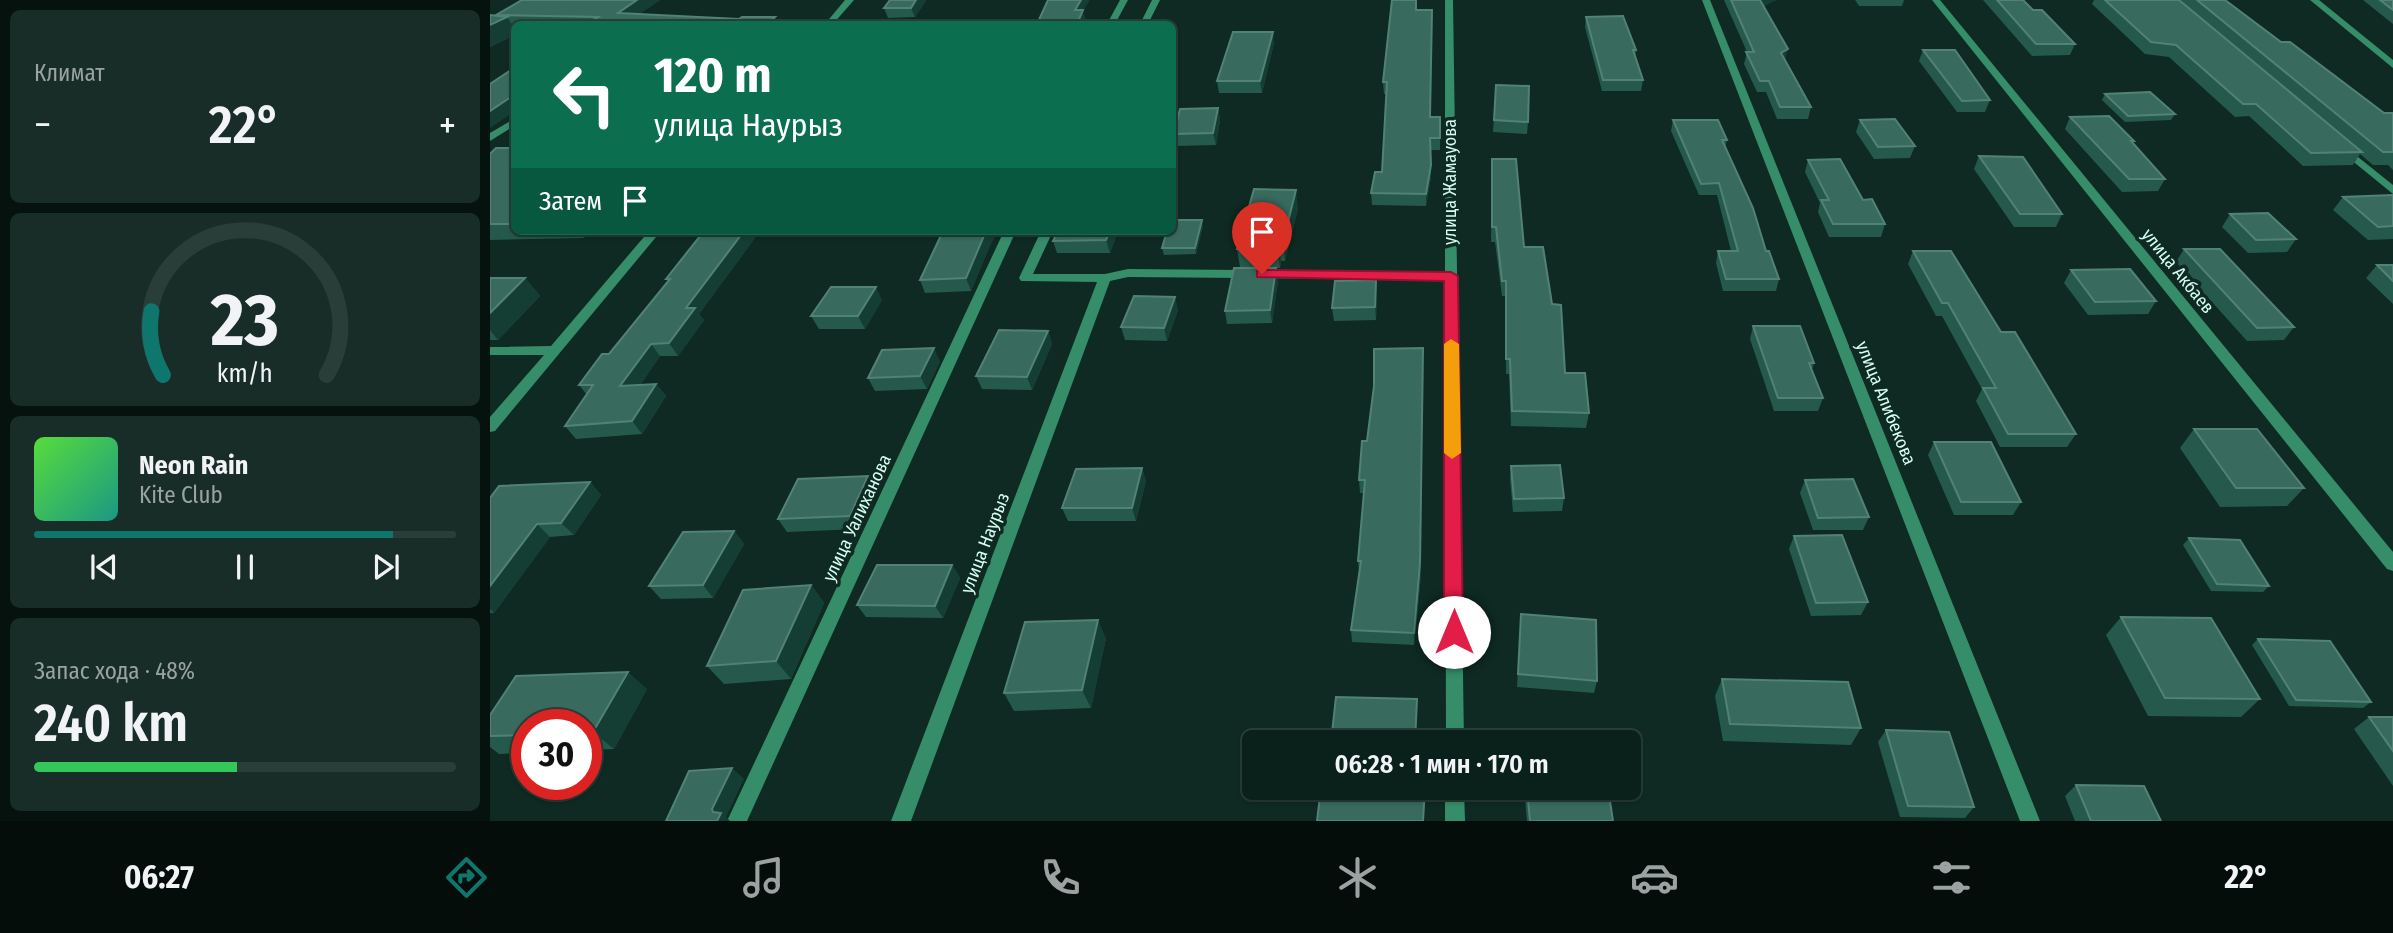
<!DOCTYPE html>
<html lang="ru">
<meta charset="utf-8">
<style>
:root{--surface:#0a201a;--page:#182d27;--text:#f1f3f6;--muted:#99a3a2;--line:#2a3e39;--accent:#0f766e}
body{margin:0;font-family:"Fira Sans Condensed",sans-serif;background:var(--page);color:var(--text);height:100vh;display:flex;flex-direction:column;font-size:26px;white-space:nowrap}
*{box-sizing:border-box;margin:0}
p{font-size:23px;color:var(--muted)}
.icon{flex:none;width:38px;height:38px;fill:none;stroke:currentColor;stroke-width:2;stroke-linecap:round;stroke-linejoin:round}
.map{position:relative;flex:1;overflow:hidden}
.panel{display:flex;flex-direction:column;gap:10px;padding:10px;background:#06120e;width:490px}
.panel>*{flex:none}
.hud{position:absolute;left:21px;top:21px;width:665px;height:214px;border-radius:10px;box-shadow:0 2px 5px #0004,0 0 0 2px var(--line);background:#0b6e4f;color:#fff;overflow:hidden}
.speed{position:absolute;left:21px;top:709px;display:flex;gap:14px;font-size:35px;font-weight:700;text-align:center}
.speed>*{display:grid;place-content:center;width:91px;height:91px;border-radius:50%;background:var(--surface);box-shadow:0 2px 5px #0004,0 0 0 2px var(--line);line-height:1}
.speed .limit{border:10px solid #d22;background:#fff;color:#111}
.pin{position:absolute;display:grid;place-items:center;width:60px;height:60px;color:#fff;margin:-72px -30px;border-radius:50% 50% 50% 0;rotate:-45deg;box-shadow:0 0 7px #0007}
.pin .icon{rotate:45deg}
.me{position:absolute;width:77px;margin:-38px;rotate:0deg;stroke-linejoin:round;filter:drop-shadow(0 0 5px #0008)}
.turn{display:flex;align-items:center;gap:24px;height:147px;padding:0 28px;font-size:32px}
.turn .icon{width:91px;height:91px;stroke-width:2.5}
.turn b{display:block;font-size:49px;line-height:60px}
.then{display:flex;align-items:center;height:66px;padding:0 28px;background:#0003;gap:14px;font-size:26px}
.big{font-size:52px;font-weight:600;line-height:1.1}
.panel .widget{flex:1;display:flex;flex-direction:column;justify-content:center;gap:10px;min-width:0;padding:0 24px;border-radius:10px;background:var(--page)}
.panel .dial{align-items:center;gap:0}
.dial svg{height:182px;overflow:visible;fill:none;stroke:var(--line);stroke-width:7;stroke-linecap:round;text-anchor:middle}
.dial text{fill:var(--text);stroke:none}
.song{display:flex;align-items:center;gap:21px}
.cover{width:84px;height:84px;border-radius:10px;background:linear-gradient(135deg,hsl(110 70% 55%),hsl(170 70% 35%))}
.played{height:7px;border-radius:4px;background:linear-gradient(90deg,var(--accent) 85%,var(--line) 85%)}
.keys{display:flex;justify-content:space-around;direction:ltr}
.heat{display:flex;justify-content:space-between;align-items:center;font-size:38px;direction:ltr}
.charge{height:10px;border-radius:5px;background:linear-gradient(90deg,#34c759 48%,var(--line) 0)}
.trip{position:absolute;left:752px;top:730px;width:399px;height:70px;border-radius:10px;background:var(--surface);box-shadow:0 2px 5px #0004,0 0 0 2px var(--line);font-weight:600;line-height:70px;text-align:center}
.tab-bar{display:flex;height:112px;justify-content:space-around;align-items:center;background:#040d0a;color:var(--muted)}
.tab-bar .icon{width:49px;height:49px}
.tab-bar .current{color:var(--accent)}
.tab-bar b{font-size:32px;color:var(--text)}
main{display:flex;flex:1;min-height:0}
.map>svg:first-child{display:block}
</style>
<main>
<section class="panel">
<div class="widget"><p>Климат</p>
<div class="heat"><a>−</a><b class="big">22°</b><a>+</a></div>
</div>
<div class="widget dial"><svg viewBox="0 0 100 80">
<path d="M14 69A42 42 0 1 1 86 69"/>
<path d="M14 69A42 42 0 0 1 9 41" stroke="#0f766e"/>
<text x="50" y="56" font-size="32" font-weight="700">23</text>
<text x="50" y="72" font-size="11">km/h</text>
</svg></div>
<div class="widget">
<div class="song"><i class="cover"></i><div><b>Neon Rain</b><p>Kite Club</p></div></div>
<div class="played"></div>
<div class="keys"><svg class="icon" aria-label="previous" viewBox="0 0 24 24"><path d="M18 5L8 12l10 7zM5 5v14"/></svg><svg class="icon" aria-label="pause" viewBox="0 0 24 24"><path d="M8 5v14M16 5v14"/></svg><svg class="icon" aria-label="next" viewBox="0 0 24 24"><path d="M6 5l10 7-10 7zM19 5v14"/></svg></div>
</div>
<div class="widget"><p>Запас хода · 48%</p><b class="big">240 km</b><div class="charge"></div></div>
</section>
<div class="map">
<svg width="1903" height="821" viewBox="0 0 1903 821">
<rect width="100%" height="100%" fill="#0e2a22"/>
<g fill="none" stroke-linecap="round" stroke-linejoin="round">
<g fill="#358d69" fill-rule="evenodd">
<path d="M355,0H364L343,24H335Z"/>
<path d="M630,0H638L625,24H617Z"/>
<path d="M662,0H670L658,24H650Z"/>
<path d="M955,0H963L974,742H956L955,280L638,277L620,281L421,821H401L607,282L531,281L529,278L551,231H563L543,274H615L638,269L955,272Z"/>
<path d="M1212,0H1220L1550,821H1530Z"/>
<path d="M1442,0H1450L1903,552V571L1897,569Z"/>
<path d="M1820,0H1829L1903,60V68Z"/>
<path d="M24,119V126L0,141V133Z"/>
<path d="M1853,145L1903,185V194L1849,150V146Z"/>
<path d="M159,231H171L5,431L0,432V417L54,355H0V347L61,346Z"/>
<path d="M514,231H526L257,821H237Z"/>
<path d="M955,788H974L975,821H955Z"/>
</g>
</g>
<g fill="#25594c">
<path d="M32,0H170L149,14L249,19L285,17L289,24H24V26H23L24,35L0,47V15H6Z"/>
<path d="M400,0H436L425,17L398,18L394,8Z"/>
<path d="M1234,0H1286L1273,6L1295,60L1321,107L1318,119H1287L1276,92H1267L1254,64L1257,52Z"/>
<path d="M1365,0H1414L1412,6H1369Z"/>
<path d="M1493,0H1533L1543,10L1585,44L1580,55L1542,56Z"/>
<path d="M1604,0H1735L1791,42L1894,113H1903V170L1898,165H1883L1870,154L1863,165L1813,166L1759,116L1745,117L1679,57L1655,54L1602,4Z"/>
<path d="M1873,0H1903V24Z"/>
<path d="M926,10L940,117H950V150H940L941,177L936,206L882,205L881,193L892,172L897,94H894L893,82Z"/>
<path d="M1096,17L1146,50L1145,57L1153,80L1151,91H1112L1095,27Z"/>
<path d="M784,43L772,93H729L727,81Z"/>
<path d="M1433,50L1500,100L1495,112H1467L1429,61Z"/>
<path d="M1006,85L1038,122L1037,134L1003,132Z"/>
<path d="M1615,94L1685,114L1681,120L1635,122L1612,100Z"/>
<path d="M728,108L730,120L726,145L686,146L684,134Z"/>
<path d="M1580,117L1644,141L1643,143L1675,179L1668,191L1632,192L1575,129Z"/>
<path d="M1183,120L1237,140L1235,147L1276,251L1289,279L1286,291H1233L1226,263L1228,251H1241L1227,195H1209L1181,131Z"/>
<path d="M1370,120L1425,146L1420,158L1384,159L1366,132Z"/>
<path d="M24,148V231H100L94,238L0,240V154Z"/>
<path d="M1489,156L1572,214L1566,227H1524L1484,169Z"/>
<path d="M1318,160L1373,200L1395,224L1391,237H1339L1328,212L1330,203L1315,172Z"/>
<path d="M1002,173L1034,247L1062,304L1075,373L1099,413L1096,428L1021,426L1019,374H1016V296H1012L1005,242H1001Z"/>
<path d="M1903,195V239L1878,240L1843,210L1853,197Z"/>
<path d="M808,208L795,261H791L790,268L750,267L747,249Z"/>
<path d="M1740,214L1806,239L1797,252L1758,253L1732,227Z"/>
<path d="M713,226L706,254L674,255L672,248Z"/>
<path d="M453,231H508L501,243L481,291L435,293L430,280Z"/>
<path d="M628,231L620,253H567L563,241Z"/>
<path d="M267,235L209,314L214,320L188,356H170L150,385L166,384L176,396L152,434L86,439L75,426L97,395L89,385L119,354L178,281L176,279Z"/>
<path d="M1694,249L1804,327L1794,340L1757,341L1686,262Z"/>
<path d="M1423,251L1511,332L1586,434L1577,447H1510L1486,401L1492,389L1452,316H1446L1418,264Z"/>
<path d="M1887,265H1903V304L1876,278Z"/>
<path d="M1581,270L1666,301L1658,314L1598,315L1574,283Z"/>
<path d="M0,278H35L50,296L8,340H0Z"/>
<path d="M886,280L887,293L886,320L844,321L842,308Z"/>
<path d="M788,281L782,323L737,324L735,311Z"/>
<path d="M392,300L375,329H329L321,316Z"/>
<path d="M688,310L677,341L635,340L631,327Z"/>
<path d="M1263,326L1324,363L1322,370L1333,398L1328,411H1284L1260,339Z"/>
<path d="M558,331L562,344L542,390L492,389L486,376Z"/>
<path d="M450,361L437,389L385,391L378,378Z"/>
<path d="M1704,429L1814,488L1797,506L1730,507L1690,448Z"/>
<path d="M872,441L931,576L924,645L862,642L861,630L869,571L868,561L874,493H870L869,480Z"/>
<path d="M1444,442L1531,502L1523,515H1464L1438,455Z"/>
<path d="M1021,466L1074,498L1072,511L1023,512L1020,479Z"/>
<path d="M652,468L656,481L646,521H578L572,508Z"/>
<path d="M378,476L386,489L369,529L297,532L288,519Z"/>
<path d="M1315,480L1379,517L1373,530H1323L1310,493Z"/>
<path d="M100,482L111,495L84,535L60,537L4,613H0V498Z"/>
<path d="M244,531L254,544L223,598L171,599L159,586Z"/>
<path d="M1304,536L1378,602L1371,615L1321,616L1299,549Z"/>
<path d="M1699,538L1779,586L1773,592L1721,591L1693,545Z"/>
<path d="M462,565L470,578L453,618L376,617L367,605Z"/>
<path d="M321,585L334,603L301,679L234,684L217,666Z"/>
<path d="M1031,614L1107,681L1104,693L1027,687Z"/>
<path d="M1631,617L1770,699L1751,717L1658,716L1616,635Z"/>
<path d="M616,638L601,708L524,711L514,693Z"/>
<path d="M1768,639L1881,702L1873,708L1799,706L1762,645Z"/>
<path d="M1232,679L1371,728L1361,745L1233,741L1225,696Z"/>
<path d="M157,689L124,749L96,750V724H37V753L9,754L0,747V715Z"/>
<path d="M1879,717H1903V786L1864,729Z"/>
<path d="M1396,730L1484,807L1475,818L1410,817L1388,742Z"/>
<path d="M1586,785L1671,821H1585L1575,796Z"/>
<path d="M1034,788H1118L1123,821H1037Z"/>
</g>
<g fill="#143e34">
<path d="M147,0H170L135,24L128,13Z"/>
<path d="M426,0H436L425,17L421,8Z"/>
<path d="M591,0H600L593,11L596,21L594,24H587L585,10Z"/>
<path d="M1269,0H1286L1267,10Z"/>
<path d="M17,17L24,28V35L0,47V25Z"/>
<path d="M285,17L289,24H277Z"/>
<path d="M783,32L784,43L772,93L770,81Z"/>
<path d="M1298,49L1295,61L1291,53Z"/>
<path d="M24,95V112L0,128V111Z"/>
<path d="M728,108L730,120L726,145L723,133Z"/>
<path d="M941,165V177L936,206V194Z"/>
<path d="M806,190L808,208L795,261L793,242Z"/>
<path d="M712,220L713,226L706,254L705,248Z"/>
<path d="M89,231H100L94,238Z"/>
<path d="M251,231H265L267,235L209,314L214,320L188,356L179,343L196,308Z"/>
<path d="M496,231H508L501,243L481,291L476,278Z"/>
<path d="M620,231H628L620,253L616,240Z"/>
<path d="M788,242L791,261L790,268L787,249Z"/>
<path d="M786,268L788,281L782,323L780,310Z"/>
<path d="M35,278L50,296L8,340L0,330V313Z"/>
<path d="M886,280L887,293L886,320L885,307Z"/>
<path d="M386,287L392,300L375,329L368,316Z"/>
<path d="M685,297L688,310L677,341L674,328Z"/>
<path d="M558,331L562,344L542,390L537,377Z"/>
<path d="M161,344L170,356L140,399L130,386Z"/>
<path d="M444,348L450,361L437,389L430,376Z"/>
<path d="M933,361L931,576L924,645V633Z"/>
<path d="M166,384L176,396L152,434L142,421Z"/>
<path d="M652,468L656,481L646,521L642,508Z"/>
<path d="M378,476L386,489L369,529L360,516Z"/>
<path d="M100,482L111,495L84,535L71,523Z"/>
<path d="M47,524L60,537L4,613L0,609V586Z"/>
<path d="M244,531L254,544L223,598L213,585Z"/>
<path d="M462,565L470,578L453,618L445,606Z"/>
<path d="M321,585L334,603L301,679L286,661Z"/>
<path d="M608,620L616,638L601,708L592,690Z"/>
<path d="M138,672L157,689L124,749L103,732Z"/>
<path d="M927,699L926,742H925Z"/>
<path d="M242,768L254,779L236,817L240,821H227L222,809Z"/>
</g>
<g fill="#386a5e" stroke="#518275" stroke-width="2">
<path d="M32,0H147L128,13L249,19L252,17H285L277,24H96L108,17L6,15Z"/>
<path d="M400,0H426L421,8H394Z"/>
<path d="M558,0H591L585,10H593L587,24H547Z"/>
<path d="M902,0H926V10H942L940,117H950V138H940L941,165L936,194L881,193L885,172H892L897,82H893Z"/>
<path d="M1241,0H1270L1298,49L1291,53L1321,107H1290L1279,81H1270L1256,52H1264Z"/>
<path d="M1507,0H1533L1543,10H1552L1585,44H1546Z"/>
<path d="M1615,0H1689L1872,152L1821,153L1766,104H1753L1686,45L1661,42Z"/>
<path d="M1707,0H1735L1791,42H1800L1894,113H1903V152H1893Z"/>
<path d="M1890,0H1903V10Z"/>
<path d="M0,15L17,17L0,25Z"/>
<path d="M1133,16L1146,50H1143L1153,80H1113L1096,17Z"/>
<path d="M743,32H783L770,81H727Z"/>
<path d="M1433,50H1465L1500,100L1472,101Z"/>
<path d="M24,68V95L0,111V84Z"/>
<path d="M1006,85L1039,86L1038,122L1004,120Z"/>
<path d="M1660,92L1685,114L1638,116L1615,94Z"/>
<path d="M728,108L723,133L684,134L690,109Z"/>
<path d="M1619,116L1644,141H1641L1675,179H1639L1580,117Z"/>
<path d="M1405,119L1425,146L1388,147L1370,120Z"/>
<path d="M1183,120H1228L1237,140H1232L1263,208L1276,251H1279L1289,279H1236L1228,251H1248L1229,183L1211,184Z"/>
<path d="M6,148H24V224H0V154Z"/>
<path d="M1489,156L1533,157L1572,214H1530Z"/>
<path d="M1002,159H1026L1034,247H1053L1062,304L1071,305L1075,373H1095L1099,413L1022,411L1020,359H1016V281H1012L1006,227H1002Z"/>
<path d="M1350,159L1373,200L1382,199L1395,224H1343L1331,200H1339L1318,160Z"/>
<path d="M764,189L806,190L793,242H788L787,249H747Z"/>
<path d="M1903,195V226L1888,227L1853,197Z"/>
<path d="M1778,213L1806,239L1766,240L1740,214Z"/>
<path d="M682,220H712L705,248H672L677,231H682Z"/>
<path d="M214,231H254L196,308H205L179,343L161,344L130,386L166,384L142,421L75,426L103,385H89L112,354H119L180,279H176Z"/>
<path d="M453,231H496L476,278L430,280Z"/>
<path d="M568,231H620L616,240L563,241Z"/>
<path d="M1694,249H1730L1804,327L1767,328Z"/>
<path d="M1423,251H1461L1511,332H1525L1586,434H1518L1493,388H1506L1458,303H1452Z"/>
<path d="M1887,265H1903V281Z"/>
<path d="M744,268H786L780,310L735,311Z"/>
<path d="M1640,269L1666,301L1605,302L1581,270Z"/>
<path d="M0,278H35L0,313Z"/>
<path d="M886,280L885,307L842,308L845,281Z"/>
<path d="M341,287H386L368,316H321Z"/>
<path d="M644,296L685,297L674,328L631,327Z"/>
<path d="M1263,326H1310L1324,363H1319L1333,398H1288Z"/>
<path d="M509,330L558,331L537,377L486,376Z"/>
<path d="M444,348L430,376L378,378L392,350Z"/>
<path d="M933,348L930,563L924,633L861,630L871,561H868L875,480H869L872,441H877L884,386V349Z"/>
<path d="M1704,429H1767L1814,488H1746Z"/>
<path d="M1444,442H1501L1531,502H1471Z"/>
<path d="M1070,465L1074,498L1024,499L1021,466Z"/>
<path d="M652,468L642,508H572L586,469Z"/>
<path d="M378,476L360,516L288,519L308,479Z"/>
<path d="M1363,479L1379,517L1328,518L1315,480Z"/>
<path d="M100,482L71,523L47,524L0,586V498L9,486Z"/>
<path d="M244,531L213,585L159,586L193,532Z"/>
<path d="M1352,535L1378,602L1326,603L1304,536Z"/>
<path d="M1699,538L1750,540L1779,586L1727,584Z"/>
<path d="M387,565H462L445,606L367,605Z"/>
<path d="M321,585L286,661L217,666L253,590Z"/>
<path d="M1031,614L1106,620L1107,681L1028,674Z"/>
<path d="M1631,617L1721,618L1770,699L1675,698Z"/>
<path d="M608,620L592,690L514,693L535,622Z"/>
<path d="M1768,639L1840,641L1881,702L1806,700Z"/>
<path d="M138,672L103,732H96V724H37V735L0,736V715L26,676Z"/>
<path d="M1232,679L1358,682L1371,728L1240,724Z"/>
<path d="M846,697L927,699L925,742H841Z"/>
<path d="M1879,717H1903V751Z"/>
<path d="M1396,730L1459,732L1484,807L1418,806Z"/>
<path d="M242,768L222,809L223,812L231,813L227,821H176L199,771Z"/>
<path d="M1586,785L1654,786L1671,821H1601Z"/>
<path d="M831,788H935L933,821H827Z"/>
<path d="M1037,788H1118L1123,821H1040Z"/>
</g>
<path fill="#e11d48" stroke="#92132f" stroke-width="2" d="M772,270L961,272L968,276L973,632L971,638L964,641L957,638L954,632V281L767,277V271Z"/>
<path fill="#f59e0b" d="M961,339L969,344L971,453L962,459L954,453V344Z"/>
<g text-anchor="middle" stroke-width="7" stroke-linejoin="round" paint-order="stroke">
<g font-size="18" fill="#d6fff2" stroke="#0e2a22">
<text transform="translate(960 182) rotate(-90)" y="6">улица Жамауова</text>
<text transform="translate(1688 271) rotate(51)" y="6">улица Акбаев</text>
<text transform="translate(1396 403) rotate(68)" y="6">улица Алибекова</text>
<text transform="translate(367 518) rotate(-65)" y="6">улица Уалиханова</text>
<text transform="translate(495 543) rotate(-69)" y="6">улица Наурыз</text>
</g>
</g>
</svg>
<div class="speed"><div class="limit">30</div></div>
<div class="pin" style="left:772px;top:274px;background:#d93025"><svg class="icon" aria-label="arrive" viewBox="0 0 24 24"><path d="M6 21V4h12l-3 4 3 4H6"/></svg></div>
<svg class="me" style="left:964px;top:632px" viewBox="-20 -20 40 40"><circle r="19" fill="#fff"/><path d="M0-13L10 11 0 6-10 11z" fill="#e11d48"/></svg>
<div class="trip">06:28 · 1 мин · 170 m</div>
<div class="hud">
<div class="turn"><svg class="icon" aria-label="left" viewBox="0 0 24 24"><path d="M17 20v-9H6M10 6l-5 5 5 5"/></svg><div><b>120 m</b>улица Наурыз</div></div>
<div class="then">Затем<svg class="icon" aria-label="arrive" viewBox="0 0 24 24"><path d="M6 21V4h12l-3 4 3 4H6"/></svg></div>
</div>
</div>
</main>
<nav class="tab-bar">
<b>06:27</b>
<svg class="icon current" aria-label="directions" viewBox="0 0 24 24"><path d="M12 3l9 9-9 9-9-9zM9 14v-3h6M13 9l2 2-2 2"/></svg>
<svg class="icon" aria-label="music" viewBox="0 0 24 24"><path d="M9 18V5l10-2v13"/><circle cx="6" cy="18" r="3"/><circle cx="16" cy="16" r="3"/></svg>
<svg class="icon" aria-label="phone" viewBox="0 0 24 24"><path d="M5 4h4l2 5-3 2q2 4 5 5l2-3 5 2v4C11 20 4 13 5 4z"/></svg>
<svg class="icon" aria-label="climate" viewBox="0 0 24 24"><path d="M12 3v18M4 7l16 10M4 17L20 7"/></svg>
<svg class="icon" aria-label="car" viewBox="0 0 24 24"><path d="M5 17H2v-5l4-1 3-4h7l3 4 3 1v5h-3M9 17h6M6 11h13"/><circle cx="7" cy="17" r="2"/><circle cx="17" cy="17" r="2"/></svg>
<svg class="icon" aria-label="filters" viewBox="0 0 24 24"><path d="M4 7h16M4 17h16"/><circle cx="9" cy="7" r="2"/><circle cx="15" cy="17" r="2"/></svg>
<b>22°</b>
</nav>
